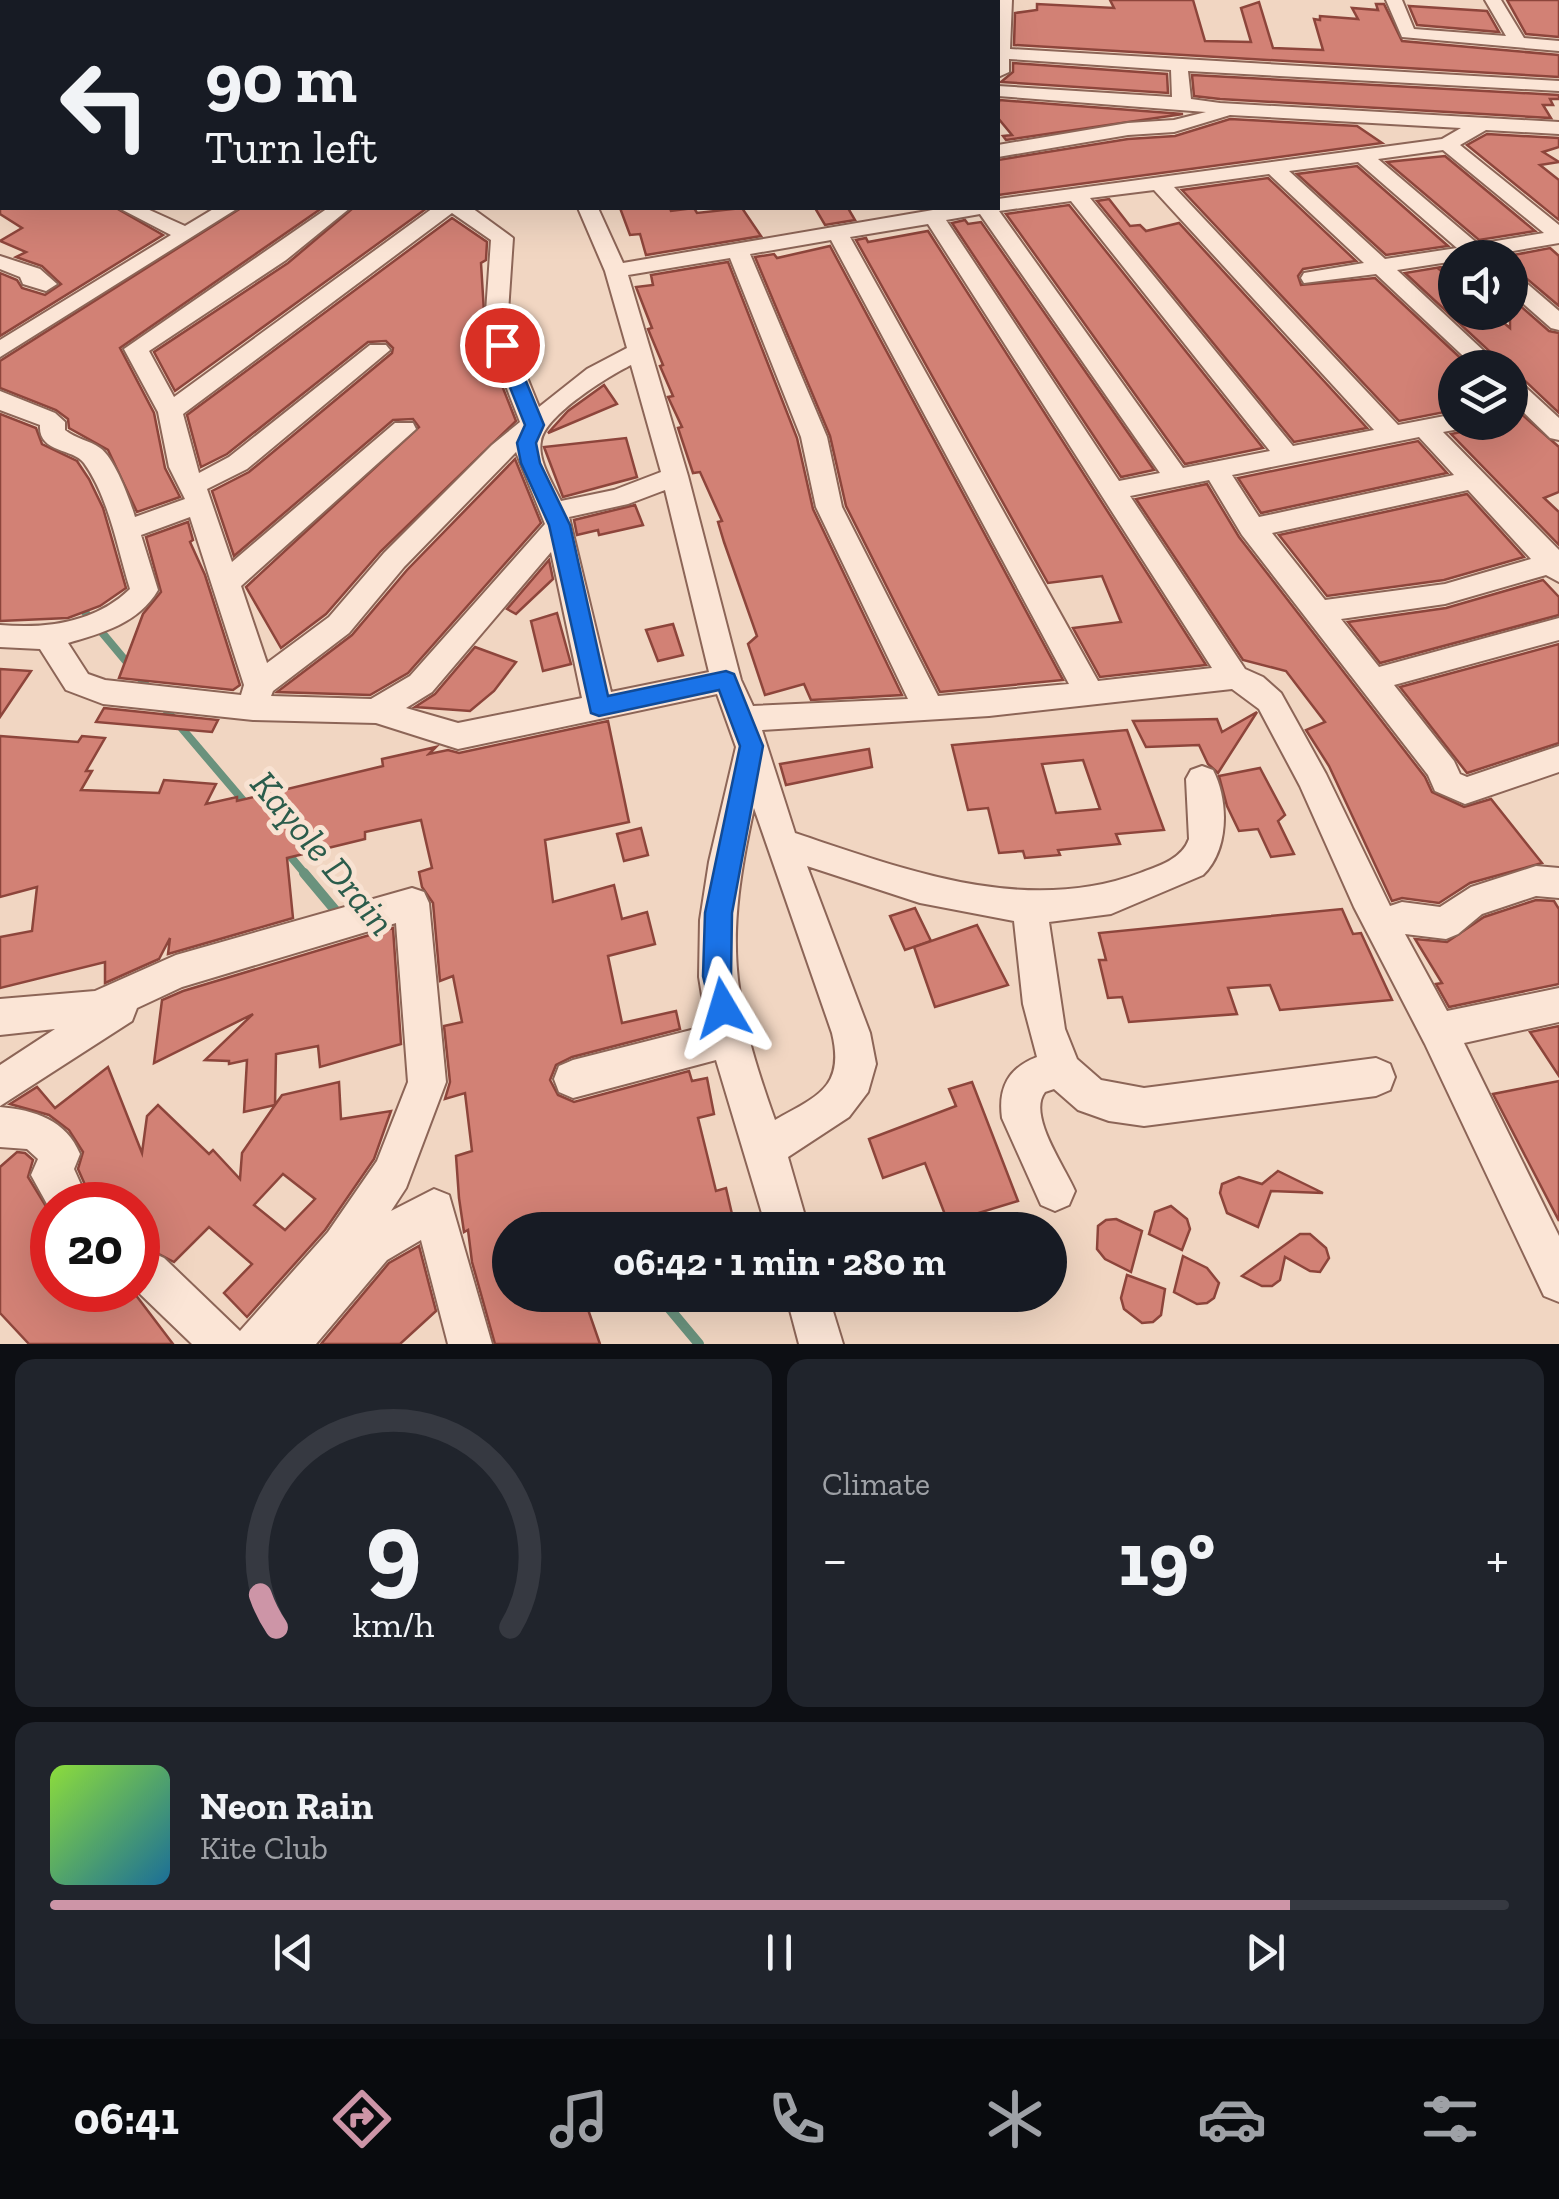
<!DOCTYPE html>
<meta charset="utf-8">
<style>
:root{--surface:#171b24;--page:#20242c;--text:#f1f3f6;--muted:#9ea1a6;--line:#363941;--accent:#cd95a7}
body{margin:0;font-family:"Zilla Slab",serif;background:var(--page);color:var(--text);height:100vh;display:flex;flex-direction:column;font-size:38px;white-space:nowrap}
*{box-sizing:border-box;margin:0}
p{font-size:32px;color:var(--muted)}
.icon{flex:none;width:55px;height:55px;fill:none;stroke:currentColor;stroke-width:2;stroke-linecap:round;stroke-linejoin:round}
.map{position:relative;height:1344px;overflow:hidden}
.side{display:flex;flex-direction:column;gap:15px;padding:15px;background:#0d0f14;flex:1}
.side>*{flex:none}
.guide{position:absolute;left:0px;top:0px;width:1000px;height:210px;box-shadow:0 10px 40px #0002;background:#171b24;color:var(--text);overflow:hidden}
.controls{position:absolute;left:1438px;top:240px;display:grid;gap:20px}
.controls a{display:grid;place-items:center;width:90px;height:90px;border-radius:50%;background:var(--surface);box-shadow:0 10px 40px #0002;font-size:50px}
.speed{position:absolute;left:30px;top:1182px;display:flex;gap:20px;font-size:50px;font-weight:700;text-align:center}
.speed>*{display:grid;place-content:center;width:130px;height:130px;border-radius:50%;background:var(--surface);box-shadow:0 10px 40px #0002;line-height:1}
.speed .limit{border:15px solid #d22;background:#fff;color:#111}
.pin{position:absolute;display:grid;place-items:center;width:85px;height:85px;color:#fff;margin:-42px;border:5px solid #fff;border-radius:50%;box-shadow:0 2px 10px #0007}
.me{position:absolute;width:110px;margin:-55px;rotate:353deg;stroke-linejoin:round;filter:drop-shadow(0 0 8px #0008)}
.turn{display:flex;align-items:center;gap:35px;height:210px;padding:0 40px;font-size:45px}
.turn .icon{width:130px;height:130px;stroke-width:2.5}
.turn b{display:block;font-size:70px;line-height:85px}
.big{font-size:75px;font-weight:700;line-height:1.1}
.side .widget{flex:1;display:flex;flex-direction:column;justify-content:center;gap:15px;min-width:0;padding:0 35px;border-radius:20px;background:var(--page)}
.side .dial{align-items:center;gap:0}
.dial svg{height:260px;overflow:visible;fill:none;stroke:var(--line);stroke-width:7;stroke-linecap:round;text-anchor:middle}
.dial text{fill:var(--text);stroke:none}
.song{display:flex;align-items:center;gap:30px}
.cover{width:120px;height:120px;border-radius:15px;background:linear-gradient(135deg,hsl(90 70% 55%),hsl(200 70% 35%))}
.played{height:10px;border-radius:5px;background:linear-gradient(90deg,var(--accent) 85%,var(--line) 85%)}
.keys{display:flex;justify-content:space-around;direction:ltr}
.heat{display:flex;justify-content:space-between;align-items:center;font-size:55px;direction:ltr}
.side .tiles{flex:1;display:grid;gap:15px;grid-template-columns:1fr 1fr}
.widget:last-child{grid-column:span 2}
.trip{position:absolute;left:492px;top:1212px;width:575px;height:100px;border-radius:50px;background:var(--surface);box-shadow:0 10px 40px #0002;font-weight:700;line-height:100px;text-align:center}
.tab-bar{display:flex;height:160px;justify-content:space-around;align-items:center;background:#090b0e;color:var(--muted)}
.tab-bar .icon{width:70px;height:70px}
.tab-bar .active{color:var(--accent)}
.tab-bar b{font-size:45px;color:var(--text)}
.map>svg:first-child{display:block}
</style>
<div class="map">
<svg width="1559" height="1344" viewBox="0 0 1559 1344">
<rect width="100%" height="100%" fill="#f1d6c2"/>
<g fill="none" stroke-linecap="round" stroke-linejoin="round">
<path stroke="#6a927d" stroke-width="5" d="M390,2L399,0"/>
<g stroke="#6a927d" stroke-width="8">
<path d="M79,605L150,690"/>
<path d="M162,705L247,805"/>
<path d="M285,850L306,875"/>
</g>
<g stroke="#6a927d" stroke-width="10">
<path d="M304,873L340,916"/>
<path d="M658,1295L699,1344"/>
</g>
</g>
<g fill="#d28175" stroke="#8d453b" stroke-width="2.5" fill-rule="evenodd">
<path d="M1110,0H1193L1205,41L1251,42L1241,8L1259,2L1273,48L1323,50L1314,19L1320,20V16L1358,19L1352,8L1378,10L1376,4H1384L1402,41L1559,55V77L1014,45L1015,13L1037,10V4L1114,8Z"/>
<path d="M1507,0H1559V37L1526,34Z"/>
<path d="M1409,6L1487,11L1499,32L1417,25Z"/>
<path d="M1013,63L1167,74L1168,93L1001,82L1013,72Z"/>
<path d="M1192,75L1559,95V99H1550L1553,105H1543L1551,118L1220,99L1194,96Z"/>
<path d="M999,100L1183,114L1006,140L1003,136L1012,135L998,118Z"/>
<path d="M1230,119L1357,126L1382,143L998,195V160L1128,139L1175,136Z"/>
<path d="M1487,134L1559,138V147L1543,152L1559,162L1540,165L1559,180V220L1467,145Z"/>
<path d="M1445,156L1535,231L1479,240L1387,162Z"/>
<path d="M1357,166L1448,246L1386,255L1297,174Z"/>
<path d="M1268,178L1356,261L1303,269L1298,276L1301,285L1375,278L1469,366L1455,368V410L1399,421L1182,190Z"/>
<path d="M1109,199L1130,226L1140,225L1146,231L1179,223L1367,428L1294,442L1097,201Z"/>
<path d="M1069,205L1263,448L1185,464L1006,214Z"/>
<path d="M0,208H116L163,235L0,336V273L17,280L22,288L45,295L61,284L42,266L16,257L26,252L0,241L22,228L0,214Z"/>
<path d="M241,208H322L120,348L154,413L165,468L180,497L137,512L108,450L69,428L68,419L56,410L0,388V361Z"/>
<path d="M353,208H427L175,391L154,352L288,263Z"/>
<path d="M620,208H670L671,211L694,208L697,213L742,208L761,236L646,255L640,234L630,235Z"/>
<path d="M815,208H848L855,220L825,225Z"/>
<path d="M452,218L487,242L486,260L481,263L486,345L516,421L381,551L326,614L281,648L246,587L419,427L413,419L393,420L234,556L212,491L249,472L392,353L393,348L386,341L368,342L227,454L201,467L187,415Z"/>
<path d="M965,220L968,224L981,222L1154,470L1121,477L952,223Z"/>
<path d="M928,231L1206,665L1100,677L1073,628L1121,622L1102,576L1048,583L856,240L866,238L868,242Z"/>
<path d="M830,246L1063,680L940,692L846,506L830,436L755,257L774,254L777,258Z"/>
<path d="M1550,248L1559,256V306L1520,273L1510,271V258H1498Z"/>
<path d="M728,262L797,438L813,509L902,695L811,700L804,684L765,695L748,644L757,636L724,542L718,522L722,521L700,472L693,473L678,428L682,427L668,397L673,396L660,366L663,365L648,329L652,328L636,287L653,285L651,275Z"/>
<path d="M1441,267L1445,270H1440L1455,283V312H1491L1510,328V297L1549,331L1559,333V413L1522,378L1510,376V361L1501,362L1405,273Z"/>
<path d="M604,385L617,404L548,433L568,411Z"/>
<path d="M1510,404L1559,447V492L1544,498L1559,512V545L1451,434L1510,422Z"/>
<path d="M0,414L36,428L42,444L77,461L89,479L103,508L126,588L100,606L68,618L0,621Z"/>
<path d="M626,438L637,477L563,497L544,447Z"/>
<path d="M1418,441L1447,473L1261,513L1238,478Z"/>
<path d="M515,459L541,523L408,673L370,695L277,692L352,635L407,570Z"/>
<path d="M1207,484L1239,537L1425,777L1432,792L1464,807L1491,799L1542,863L1470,883L1439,903L1402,898L1392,901L1329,766L1306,730L1325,722L1286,671L1243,660L1136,499Z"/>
<path d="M1467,494L1524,557L1444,580L1327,596L1279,535Z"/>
<path d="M635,505L643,525L599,535L598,530L577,535L574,520Z"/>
<path d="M188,522L193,540L190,542L205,575L240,685L233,690L119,678L143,614L161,592L146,537Z"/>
<path d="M549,560L553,579L516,614L507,609Z"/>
<path d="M1543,580L1559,597V615L1380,663L1348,622L1446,608Z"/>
<path d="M557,613L571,664L543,671L531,621Z"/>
<path d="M673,624L683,655L658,661L646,630Z"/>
<path d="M1559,644V743L1467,773L1400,687Z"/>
<path d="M475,647L516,662L494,691L470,711L415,707L435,694Z"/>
<path d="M0,669L31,671L0,717Z"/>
<path d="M104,708L218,720L212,732L96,722Z"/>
<path d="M1257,712L1218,773L1208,764L1199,745L1146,747L1133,721L1217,719L1222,732Z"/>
<path d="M608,721L629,822L545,840L553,902L614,885L622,919L647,912L655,944L608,956L622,1023L676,1011L680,1029L572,1057L556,1065L550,1080L558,1095L574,1102L689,1071L692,1081L707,1078L714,1114L698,1118L716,1191L726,1188L735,1227L723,1230H510V1295H583L600,1344H495L472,1262L468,1230L464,1232L459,1198L456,1156L472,1151L465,1093L445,1099L450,1082L444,1026L462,1022L453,976L440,981L433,903L422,887L419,872L432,868L421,820L365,832V839L287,858L293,918L168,954L170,938L159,959L105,983V962L0,988V937L32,931L37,887L0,897V736L78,742L82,736L105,738L86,771H92L81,790L159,793L164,780L216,784L206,804L237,797V801L383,766L382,759L436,747L429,754L448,750L459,753Z"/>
<path d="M1127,730L1164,830L1116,834L1120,844L1058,850L1060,855L1025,858L1023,851L999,853L988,808L968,810L952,745ZM1083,760L1100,809L1056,813L1042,764Z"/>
<path d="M869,749L872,767L786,785L780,764Z"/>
<path d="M1260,768L1285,815L1278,821L1294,854L1271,857L1258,829L1239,831L1227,806L1219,776Z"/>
<path d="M641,828L648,855L624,861L617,834Z"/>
<path d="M1536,900L1554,901L1559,909V984L1449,1007L1436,984L1442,983L1415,939L1447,942L1484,917Z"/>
<path d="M915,908L931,941L905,950L890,916Z"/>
<path d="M1342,909L1353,934L1361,933L1392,1000L1280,1010L1270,985L1228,988L1237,1014L1129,1022L1122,997L1108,998L1099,960H1106L1099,933Z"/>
<path d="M977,925L1008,985L935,1007L914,947Z"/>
<path d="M393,928L401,1044L320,1067L318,1046L276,1054L275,1105L282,1095L339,1082L341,1119L391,1111L374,1159L325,1230L247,1317L224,1293L252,1264L209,1227L174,1262L138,1243V1205H94L78,1169L83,1152L69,1130L49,1115L10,1104L37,1087L55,1108L108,1067L142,1153L147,1116L158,1105L209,1154L213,1150L240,1179L242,1153L275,1105L244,1112L247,1060L229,1064V1061L205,1060L253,1014L154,1063L162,1000L183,991ZM283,1174L315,1199L285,1230L254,1205Z"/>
<path d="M1559,1026V1076L1530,1032Z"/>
<path d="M1559,1081V1221L1493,1094Z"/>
<path d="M972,1082L1018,1201L975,1214L981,1230H951L925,1163L883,1178L869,1139L956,1106L949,1089Z"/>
<path d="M17,1152L25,1153L33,1160L28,1177L52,1216V1290H132L173,1344H29L0,1313V1167Z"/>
<path d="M1278,1171L1323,1193L1271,1191L1258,1227L1227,1213L1220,1193L1222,1184L1239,1177L1262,1184Z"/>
<path d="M1171,1206L1187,1219L1190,1229L1182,1250L1149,1234L1155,1212Z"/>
<path d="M1116,1219L1142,1231L1131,1272L1105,1259L1097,1249L1098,1226L1106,1220Z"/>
<path d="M1300,1234H1310L1326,1248L1329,1258L1320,1272L1310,1271L1285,1257L1280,1280L1272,1286H1262L1242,1276Z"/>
<path d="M419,1246L436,1311L400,1344H321L389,1263Z"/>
<path d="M1183,1256L1207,1268L1219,1283L1214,1298L1207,1303L1197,1304L1174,1292Z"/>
<path d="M1127,1275L1165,1289L1161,1315L1153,1322L1142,1323L1124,1309L1121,1298Z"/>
</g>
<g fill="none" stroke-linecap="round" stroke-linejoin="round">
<g stroke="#8c6557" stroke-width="4">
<g id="minor">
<path d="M500,0H516L517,2H501Z"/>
<rect x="871" y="0" width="16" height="2"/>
<path d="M996,0H1012L1010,49L1559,81V91L1188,71L1191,99L1220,103L1559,122V134L1486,130L1460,145L1559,225V243L1490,255L1492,258H1455V261L1397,270L1502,368H1476L1376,274L1304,283L1301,278L1304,273L1364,263L1269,174L1174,187L1398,425L1455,414V422H1467L1464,428L1443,432L1559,550V582L1546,575L1445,604L1341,619L1379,667L1559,618V640L1394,685L1454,761L1460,774L1467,777L1559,746V772L1465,804L1435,791L1428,775L1242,535L1209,480L1130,496L1245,669L1263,677L1281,693L1326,774L1390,906L1402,902L1440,907L1471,887L1536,866L1559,868V898L1536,896L1482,914L1458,934L1446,939L1405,934L1447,1011L1559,988V1022L1464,1043L1559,1236V1302L1544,1296L1425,1044L1354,907L1300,786L1259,709L1232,689L989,716L762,730L795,833C906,870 1025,916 1140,873C1159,866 1182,859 1189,839L1186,779L1191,770L1202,766L1213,770C1229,801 1229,850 1203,875L1111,914L1049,922L1065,1029L1077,1059L1101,1080L1144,1088L1376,1058L1390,1064L1395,1077L1390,1090L1376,1096L1144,1126L1109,1121L1078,1110L1054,1089L1045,1092C1027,1115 1065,1167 1075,1191L1069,1205L1055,1211L1041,1205L1002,1118C998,1088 1008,1068 1037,1057L1023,1004L1014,921L920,903L807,866L870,1033L876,1064L868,1092L849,1117L788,1157L809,1230H767L716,1060L573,1098L559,1092L554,1079L559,1066L573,1060L707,1026L699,977L700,920L709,862L736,747L717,694L458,749L376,723L253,720L103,704L66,690L40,649L0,647V625C46,629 95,623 130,589C117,547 109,498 84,463C73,448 38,453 40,425L0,410V391L55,413L65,422V430C76,439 89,440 100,448C114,457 130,500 135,517L185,499L169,467L158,412L124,349L328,208H350L286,260L149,351L174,397L433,208H472L513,238L508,312L514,345L539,407L587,369L627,348L605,271L578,208H598L623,263L933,210L998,208V199L1442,139L1461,128L1230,115L1174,132L1128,135L998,157V145L1128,123L1174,120L1206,112L998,96V86L1172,97L1171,70L1009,59V72L998,77ZM1443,150L1544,233L1478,244L1378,159ZM1358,162L1457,248L1385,259L1289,171ZM1154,190L1374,430L1293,446L1090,198ZM1071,201L1270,451L1183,468L999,211ZM452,213L491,240L486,312L490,345L520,422L492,445L384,553L329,617L267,663L241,586L416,429L413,423H395L232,562L207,489L247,469L390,350L386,345H370L229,457L199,473L183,414ZM980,214L1160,473L1119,481L946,220ZM928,224L1212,668L1098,681L850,237ZM831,240L1069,684L938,696L842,507L827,437L750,254ZM730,258L801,437L816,507L908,699L753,706L741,680L688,476L628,275ZM631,365L661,472L614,490L561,501C553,484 537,460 541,441C545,415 609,376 631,365ZM1419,437L1454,475L1259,517L1232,475ZM516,452L545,524L410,676L371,699L271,696L273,691L349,633L404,567ZM665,490L709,672L611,692L569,517L628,504ZM1468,490L1531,559L1445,584L1325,600L1272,533ZM190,517L244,685L241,695L105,680L88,674L68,643C102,633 139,623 158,590L141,535ZM551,552L582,698L458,723L406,708L432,692ZM754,808L832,1033C845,1087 818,1096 775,1120C730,994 725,940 754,808Z"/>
<path d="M1386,0H1402L1414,29L1506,36L1485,0H1501L1524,38L1559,41V51L1402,37Z"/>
<path d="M119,208H145L185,226L215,208H238L0,357V340L171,235Z"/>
<path d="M0,256L40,269L57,284L46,291L23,284L20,277L0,269Z"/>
<path d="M1510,274L1518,276L1559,311V330L1551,328L1510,292Z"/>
<path d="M1510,379L1519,381L1559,418V440L1550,438L1510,399Z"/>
<path d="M412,888L424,892L429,903L446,1082L406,1188L391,1211L434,1189L449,1195L492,1344H448L421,1240L387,1260L316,1344H192L136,1290L138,1246L164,1258L240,1331L328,1232L377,1161L408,1082L396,923L182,987L137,1008L132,1021L0,1106V1065L55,1029L0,1035V999L95,991L176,955Z"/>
<path d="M0,1107C35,1110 66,1120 80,1154L74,1169L90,1205H52V1213L31,1175L38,1159L27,1149L0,1147Z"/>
<path d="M786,1295H828L843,1344H799Z"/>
</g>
</g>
<use href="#minor" fill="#fbe5d6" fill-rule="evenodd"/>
</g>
<path fill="#1a73e8" stroke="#114b97" stroke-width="2.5" d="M502,340L511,345L544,425L536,443L540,463L570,525L608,696L726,671L734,674L763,746L732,913L731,976L737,1008L733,1017L723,1021L713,1017L703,976L705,913L740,746L719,690L599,716L591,713L549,525L521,463L517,443L525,425L493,345Z"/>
<g text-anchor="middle" stroke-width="10" stroke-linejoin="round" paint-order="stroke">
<g font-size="38" font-style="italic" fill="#2b5c4b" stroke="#f8e2d2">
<text transform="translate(323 853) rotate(50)" y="13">Kayole Drain</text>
</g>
</g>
</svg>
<div class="controls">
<a><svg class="icon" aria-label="sound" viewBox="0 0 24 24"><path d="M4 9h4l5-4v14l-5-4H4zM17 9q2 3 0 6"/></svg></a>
<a><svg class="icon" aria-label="layers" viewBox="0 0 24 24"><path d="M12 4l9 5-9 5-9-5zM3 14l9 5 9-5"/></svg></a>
</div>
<div class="speed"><div class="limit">20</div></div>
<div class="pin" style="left:502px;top:345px;background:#d93025"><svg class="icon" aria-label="arrive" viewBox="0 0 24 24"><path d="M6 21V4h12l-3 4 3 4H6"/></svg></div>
<svg class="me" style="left:723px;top:1008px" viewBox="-20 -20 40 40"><path d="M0-17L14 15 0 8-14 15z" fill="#1a73e8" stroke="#fff" stroke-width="4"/></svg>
<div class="trip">06:42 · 1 min · 280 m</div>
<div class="guide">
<div class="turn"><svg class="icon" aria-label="left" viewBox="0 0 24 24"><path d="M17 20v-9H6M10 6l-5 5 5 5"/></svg><div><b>90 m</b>Turn left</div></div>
</div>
</div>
<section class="side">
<div class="tiles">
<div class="widget dial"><svg viewBox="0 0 100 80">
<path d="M14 69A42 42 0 1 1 86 69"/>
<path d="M14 69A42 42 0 0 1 9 59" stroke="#cd95a7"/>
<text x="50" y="56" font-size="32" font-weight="700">9</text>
<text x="50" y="72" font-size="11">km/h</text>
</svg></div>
<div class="widget"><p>Climate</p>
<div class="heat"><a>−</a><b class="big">19°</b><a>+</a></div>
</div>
<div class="widget">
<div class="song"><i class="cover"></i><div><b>Neon Rain</b><p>Kite Club</p></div></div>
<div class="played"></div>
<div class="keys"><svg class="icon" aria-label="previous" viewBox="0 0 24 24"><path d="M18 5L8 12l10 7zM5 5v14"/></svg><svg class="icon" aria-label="pause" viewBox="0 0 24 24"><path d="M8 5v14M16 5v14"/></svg><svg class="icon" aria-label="next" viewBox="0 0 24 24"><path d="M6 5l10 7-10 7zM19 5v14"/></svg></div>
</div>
</div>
</section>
<nav class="tab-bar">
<b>06:41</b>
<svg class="icon active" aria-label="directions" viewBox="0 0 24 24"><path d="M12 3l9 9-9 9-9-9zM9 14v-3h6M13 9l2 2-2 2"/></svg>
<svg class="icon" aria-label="music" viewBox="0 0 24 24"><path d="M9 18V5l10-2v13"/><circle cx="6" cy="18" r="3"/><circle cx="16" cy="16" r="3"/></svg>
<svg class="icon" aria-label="phone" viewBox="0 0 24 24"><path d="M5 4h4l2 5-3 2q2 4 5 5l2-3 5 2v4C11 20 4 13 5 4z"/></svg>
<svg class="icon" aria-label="climate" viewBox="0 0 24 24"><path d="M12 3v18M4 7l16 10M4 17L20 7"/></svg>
<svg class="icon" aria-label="car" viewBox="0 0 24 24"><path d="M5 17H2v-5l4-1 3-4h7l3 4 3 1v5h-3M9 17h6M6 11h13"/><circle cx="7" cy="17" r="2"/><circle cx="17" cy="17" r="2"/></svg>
<svg class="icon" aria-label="filters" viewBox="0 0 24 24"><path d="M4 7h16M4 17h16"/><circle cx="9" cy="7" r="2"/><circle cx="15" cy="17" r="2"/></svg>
</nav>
